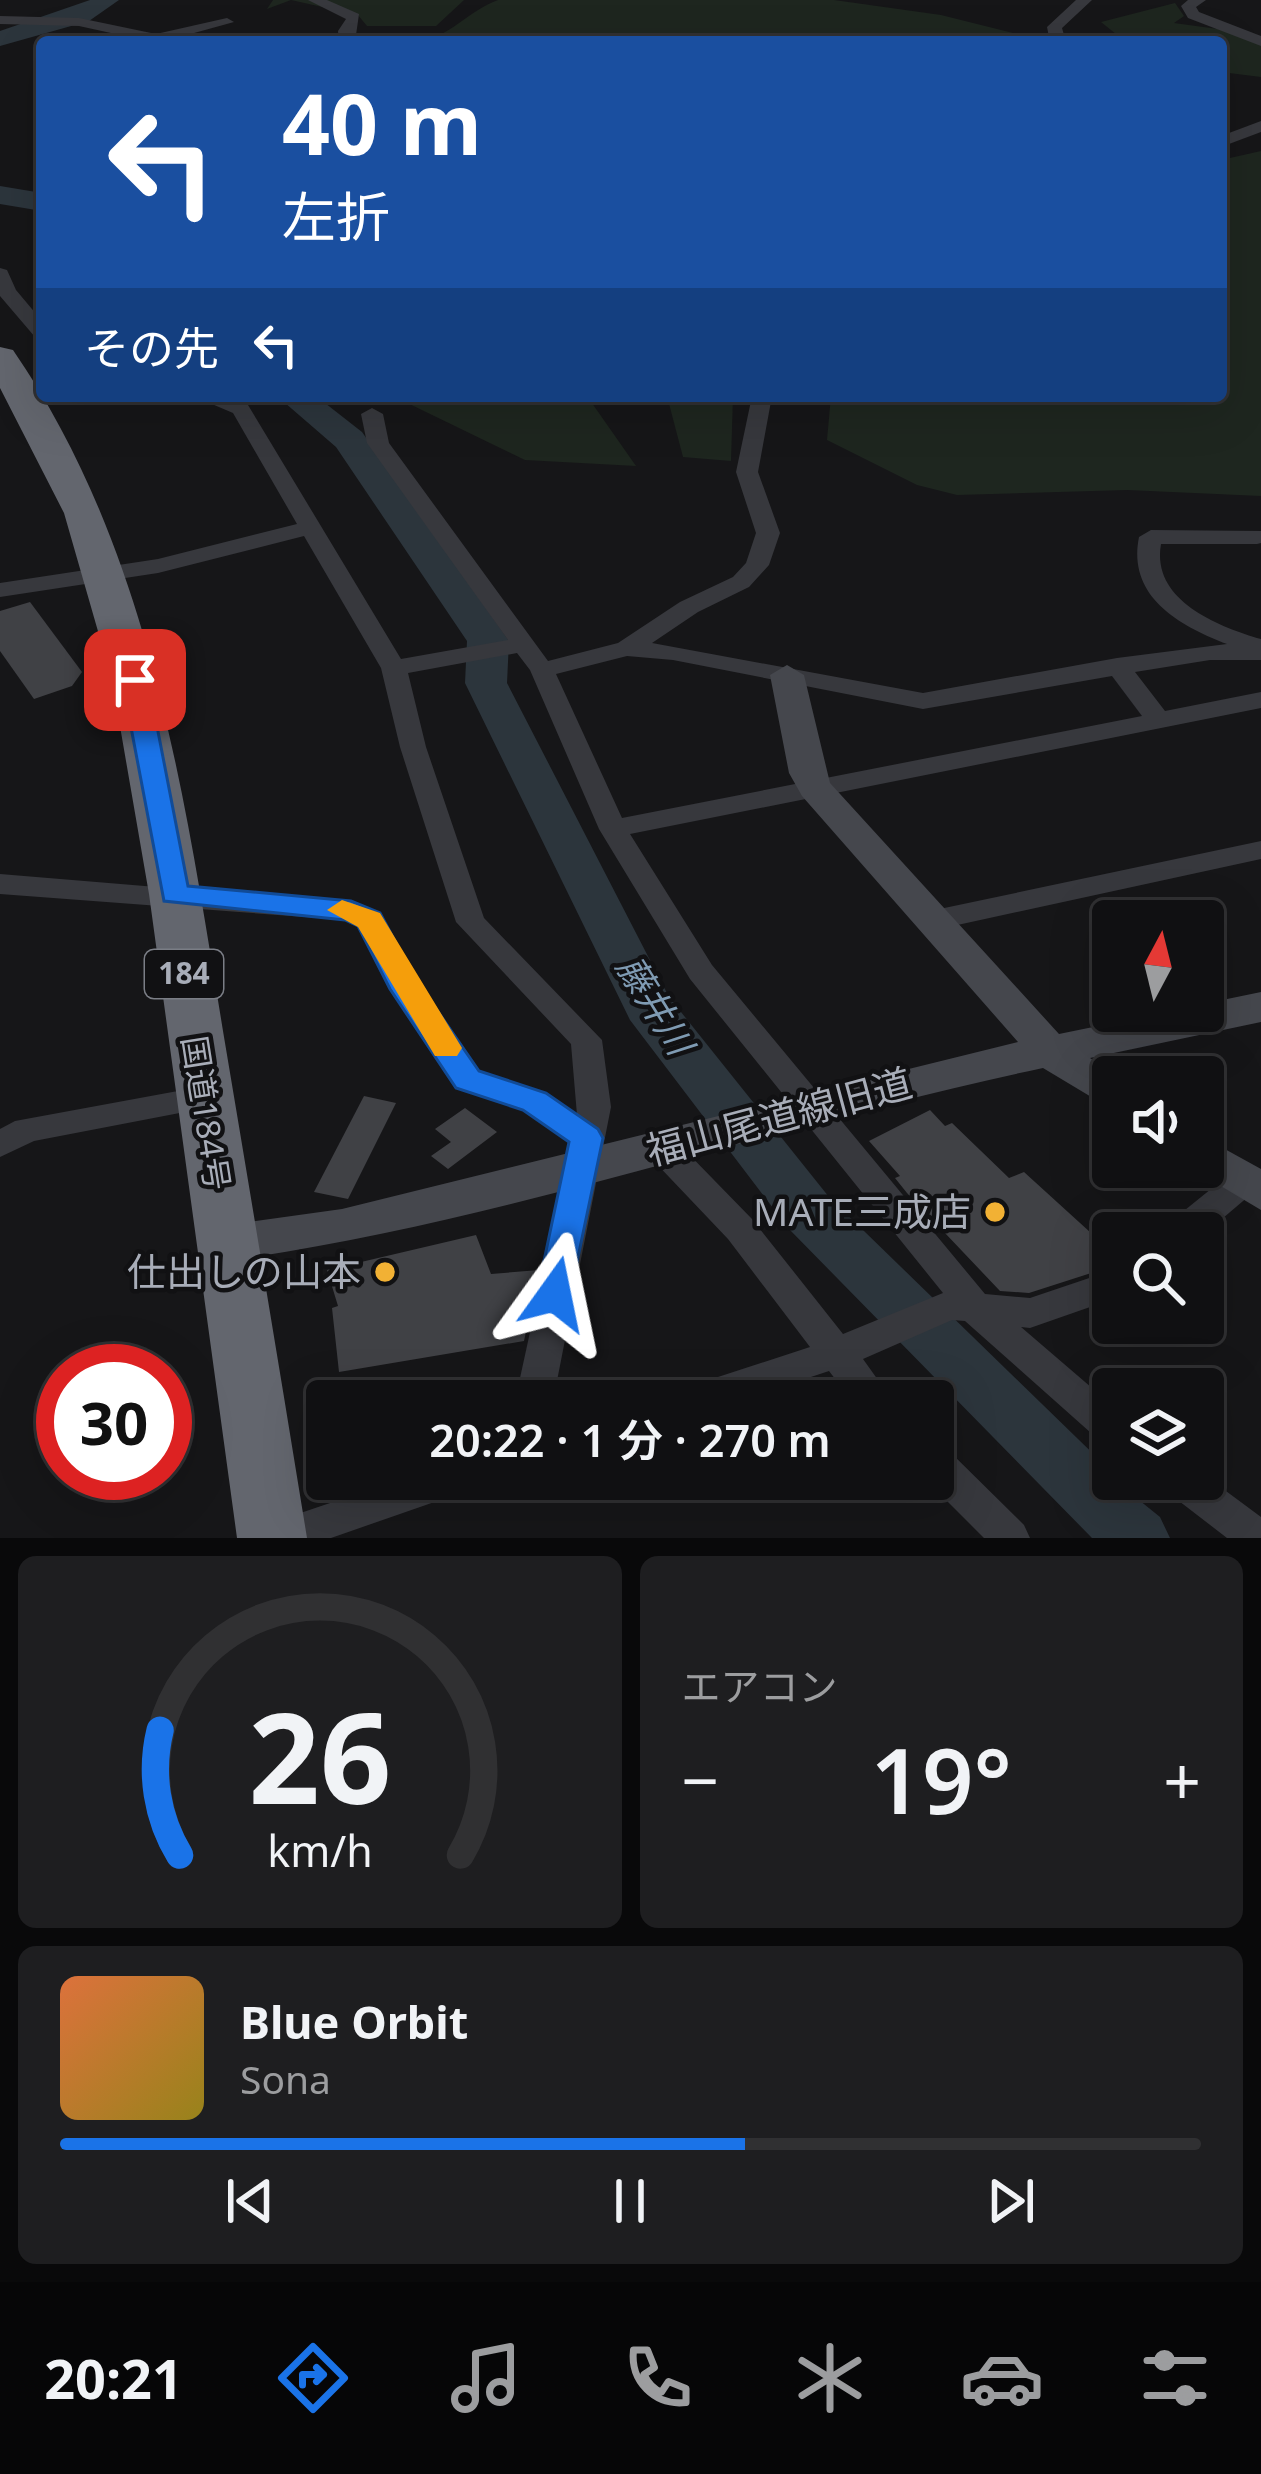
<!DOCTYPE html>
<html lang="ja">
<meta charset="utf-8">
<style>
:root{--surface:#101012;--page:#1e1e20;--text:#f1f3f6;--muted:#9c9d9f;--line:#303032;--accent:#1a73e8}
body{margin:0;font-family:"Noto Sans","Noto Sans JP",sans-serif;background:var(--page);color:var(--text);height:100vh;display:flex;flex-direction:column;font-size:45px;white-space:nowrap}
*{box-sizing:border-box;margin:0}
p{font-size:39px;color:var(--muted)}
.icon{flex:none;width:66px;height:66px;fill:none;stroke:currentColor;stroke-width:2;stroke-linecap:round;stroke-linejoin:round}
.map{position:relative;height:1538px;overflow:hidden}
.sheet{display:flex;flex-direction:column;gap:18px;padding:18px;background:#09090a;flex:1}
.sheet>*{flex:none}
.top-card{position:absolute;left:36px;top:36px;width:1191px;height:366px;border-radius:12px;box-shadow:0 12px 48px #0002,0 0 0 3px var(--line);background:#1a4fa0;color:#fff;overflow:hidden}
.needle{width:78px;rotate:7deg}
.tools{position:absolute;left:1092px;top:900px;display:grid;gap:24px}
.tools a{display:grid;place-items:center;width:132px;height:132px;border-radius:12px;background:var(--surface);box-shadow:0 12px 48px #0002,0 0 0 3px var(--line);font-size:60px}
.speed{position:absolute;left:36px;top:1344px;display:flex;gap:24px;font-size:60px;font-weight:700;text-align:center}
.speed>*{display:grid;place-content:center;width:156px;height:156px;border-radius:50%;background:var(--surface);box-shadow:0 12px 48px #0002,0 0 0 3px var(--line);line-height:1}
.speed .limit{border:18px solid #d22;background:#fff;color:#111}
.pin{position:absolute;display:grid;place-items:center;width:102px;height:102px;color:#fff;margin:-51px;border-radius:24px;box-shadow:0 6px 18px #0006}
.me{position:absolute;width:132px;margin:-66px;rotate:12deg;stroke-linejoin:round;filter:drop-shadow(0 0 9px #0008)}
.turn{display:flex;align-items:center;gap:42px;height:252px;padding:0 48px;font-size:54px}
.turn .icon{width:156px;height:156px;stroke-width:2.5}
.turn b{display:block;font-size:84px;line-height:102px}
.then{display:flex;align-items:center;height:114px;padding:0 48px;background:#0003;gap:24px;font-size:45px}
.big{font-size:90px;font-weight:600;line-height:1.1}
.sheet .card{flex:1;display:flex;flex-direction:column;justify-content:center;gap:18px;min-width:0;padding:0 42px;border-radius:18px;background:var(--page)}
.sheet .dial{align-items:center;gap:0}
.dial svg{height:312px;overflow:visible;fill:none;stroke:var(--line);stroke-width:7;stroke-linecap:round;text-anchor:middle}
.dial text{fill:var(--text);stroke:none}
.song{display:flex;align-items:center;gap:36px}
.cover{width:144px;height:144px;border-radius:18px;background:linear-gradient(135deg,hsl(20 70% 55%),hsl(50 70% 35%))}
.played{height:12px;border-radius:6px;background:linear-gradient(90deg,var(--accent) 60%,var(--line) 60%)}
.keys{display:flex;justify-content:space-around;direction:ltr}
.heat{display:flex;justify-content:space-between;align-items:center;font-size:66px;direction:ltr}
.sheet .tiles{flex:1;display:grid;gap:18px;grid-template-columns:1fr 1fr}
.card:last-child{grid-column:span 2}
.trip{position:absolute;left:306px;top:1380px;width:648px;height:120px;border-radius:12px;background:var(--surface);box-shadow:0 12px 48px #0002,0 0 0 3px var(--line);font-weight:600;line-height:120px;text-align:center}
.dock{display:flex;height:192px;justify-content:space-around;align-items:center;background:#060607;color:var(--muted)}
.dock .icon{width:84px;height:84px}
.dock .active{color:var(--accent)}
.dock b{font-size:54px;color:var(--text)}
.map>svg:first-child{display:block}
</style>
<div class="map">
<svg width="1261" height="1538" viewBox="0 0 1261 1538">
<rect width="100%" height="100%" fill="#161618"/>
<g fill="#1e261f">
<path d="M273,0H464L436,26H367L358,15L291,0L267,9Z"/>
<path d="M498,0H834L941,15L1049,42H418C450,37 468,11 498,0Z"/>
<path d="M1175,3L1184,16L1174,23L1218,29L1261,44V77L1221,72V42H1126L1101,22Z"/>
<path d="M1261,151V496L1127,490L957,495L917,485L827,440L831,396H1221V160Z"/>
<path d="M393,396H587L636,466L525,460Z"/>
<path d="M667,396H733L731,461L683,457Z"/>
</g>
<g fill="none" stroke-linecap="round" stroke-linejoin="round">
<g fill="#2c353c" fill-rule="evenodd">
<path d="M90,0H119L89,21L0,46V31Z"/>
<path d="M0,186L42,193V211L0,204Z"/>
<path d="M277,396H316L362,432L509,641L507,683L669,997L829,1197L1113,1473V1479L1160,1517L1170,1538H1092L789,1229L630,1020L465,683L467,641L336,447Z"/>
</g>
</g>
<g fill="#404145">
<path d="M30,602L82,672L72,686L34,699L0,651V611Z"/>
<path d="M364,1096L396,1103L348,1199L314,1192Z"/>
<path d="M465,1108L497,1132L448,1169L431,1156L451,1142L435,1129Z"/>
<path d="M930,1110L945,1126L952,1123L1009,1178L1024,1172L1113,1253V1266L1029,1293L1000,1291L907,1193L895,1178L900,1176L869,1141Z"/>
<path d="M476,1235L491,1274L539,1270L524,1341L339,1372L332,1308L338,1306L327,1270Z"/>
</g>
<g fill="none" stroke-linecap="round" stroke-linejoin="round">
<g fill="#37383d" fill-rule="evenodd">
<path d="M308,0H327L359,14L355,42H339L338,31L346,19Z"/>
<path d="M1076,0H1092L1062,28L1066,42H1050L1047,27Z"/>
<path d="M1188,0H1206L1196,7L1199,12L1261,36V46L1188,18L1181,6Z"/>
<path d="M0,16L79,18L156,34L227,18L234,22L176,38L181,42H152L79,26L0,24Z"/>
<path d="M1261,121V132L1221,147V136Z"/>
<path d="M0,268L7,270L16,290L42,321V339L35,337L0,296Z"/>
<path d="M193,396H223L248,405L401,659L508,640L367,443L361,414L372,408L383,414L389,443L548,661L618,643L680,602L733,577L746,563L756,533L736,472L752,396H772L758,472L780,533L769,565L749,587L698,612L652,643L923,693L1117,658L1227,644C1178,625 1127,596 1139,537L1151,530L1261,531V543L1257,544H1161C1151,600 1217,626 1261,639V660H1210L1135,672L1165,711L1261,692V708L630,834L712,965L985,1294L1030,1298L1113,1270V1299L1030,1328L1021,1327L1113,1406V1445L1100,1441L965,1321L952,1320L863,1359L893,1401H852L829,1371L739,1401H672L678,1390L810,1347L728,1239L651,1158L646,1149L651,1140L663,1136L675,1140L752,1219L843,1334L943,1293L690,979L599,829L530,670L517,653L408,673L426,747L484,918L602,1040L611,1107L553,1401H515L571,1144L523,1109L456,1088L390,988L358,927L345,920L0,894V874L361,904L379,913L414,977L478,1072L545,1093L577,1115L571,1044L456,922L400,747L381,668L304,536L158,573L0,597V583L158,559L297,524L233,413ZM627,656L673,660L923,709L1112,676L1142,716L622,818L556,674Z"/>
<path d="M1261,841V859L930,931L920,928L915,921L920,914L930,911Z"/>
<path d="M205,1086L216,1090L221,1098L216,1106L34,1141L0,1157V1129L15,1121Z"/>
<path d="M1244,1168L1256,1172L1261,1181L1256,1190L1203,1235L1164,1233L1169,1223L1232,1172Z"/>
<path d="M933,1444L947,1449L1024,1525L1030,1538H984L925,1479H933Z"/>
<path d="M1203,1474L1261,1517V1538H1227L1166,1491L1161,1479H1203Z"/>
<path d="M401,1479H471L466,1491L331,1538H259L265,1525Z"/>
</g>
<g fill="#45474d" fill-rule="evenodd">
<path d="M787,665L804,675L830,783L1059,1034L1171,1011H1203V1004L1261,992V1022L1090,1058L1119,1077H1113V1110L1043,1068C769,1126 504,1222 227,1261L211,1256L204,1243L211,1230L227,1225L342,1209L1018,1042L802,796L789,773L770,675Z"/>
<path d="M1203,1137L1261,1169V1210L1189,1167H1203Z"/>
</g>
<path fill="#63666e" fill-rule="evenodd" d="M0,347L13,350C152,552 185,800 224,1037C252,1204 280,1371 307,1538H237L149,894L112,680L64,513L0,388Z"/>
</g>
<path fill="#1a73e8" stroke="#114b97" stroke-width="3" d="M135,672L148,680L188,886L351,901L380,913L414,977L479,1071L546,1093L598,1129L603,1138L568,1305L555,1309L542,1305L537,1294L569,1142L523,1110L456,1088L390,989L358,926L345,920L164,901L122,680Z"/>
<path fill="#f59e0b" d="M342,900L380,913L462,1048L457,1056H435L358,927L327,910Z"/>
<g fill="#f2b134" stroke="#111113" stroke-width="4.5">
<circle cx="995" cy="1212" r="12"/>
<circle cx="385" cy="1272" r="12"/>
</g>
<g text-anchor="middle" stroke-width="9" stroke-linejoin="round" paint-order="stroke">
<rect fill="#111113" stroke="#7b7e86" stroke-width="3" x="145" y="950" width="78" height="48" rx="9"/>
<g font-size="30" font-weight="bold" fill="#a8adb8">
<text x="184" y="984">184</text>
</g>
<g font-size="33" fill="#a8adb8" stroke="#111113">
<text transform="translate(206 1113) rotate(81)" y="12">国道184号</text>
</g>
<g font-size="36" font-style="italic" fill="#7f9bb3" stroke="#111113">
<text transform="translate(655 1005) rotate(58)" y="13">藤井川</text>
</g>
<g font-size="39" fill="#a8adb8" stroke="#111113">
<text transform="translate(779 1117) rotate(-15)" y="14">福山尾道線旧道</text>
</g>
<g font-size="39" fill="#a8adb8" stroke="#111113" text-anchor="end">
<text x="971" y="1226">MATE三成店</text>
<text x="361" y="1286">仕出しの山本</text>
</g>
</g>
</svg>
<div class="tools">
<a><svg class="needle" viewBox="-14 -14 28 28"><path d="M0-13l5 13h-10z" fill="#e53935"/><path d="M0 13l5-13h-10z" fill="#9c9d9f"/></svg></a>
<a><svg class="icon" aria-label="sound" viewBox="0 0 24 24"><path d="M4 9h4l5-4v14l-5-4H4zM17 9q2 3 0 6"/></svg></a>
<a><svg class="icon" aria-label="search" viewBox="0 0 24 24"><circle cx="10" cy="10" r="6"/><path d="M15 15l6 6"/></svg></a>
<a><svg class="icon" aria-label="layers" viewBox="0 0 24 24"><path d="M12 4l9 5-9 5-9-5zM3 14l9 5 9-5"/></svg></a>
</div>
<div class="speed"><div class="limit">30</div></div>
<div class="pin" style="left:135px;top:680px;background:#d93025"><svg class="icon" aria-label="arrive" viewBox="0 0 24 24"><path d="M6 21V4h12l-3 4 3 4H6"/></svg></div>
<svg class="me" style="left:555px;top:1294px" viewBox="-20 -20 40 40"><path d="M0-17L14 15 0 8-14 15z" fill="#1a73e8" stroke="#fff" stroke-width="4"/></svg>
<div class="trip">20:22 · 1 分 · 270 m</div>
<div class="top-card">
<div class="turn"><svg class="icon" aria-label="left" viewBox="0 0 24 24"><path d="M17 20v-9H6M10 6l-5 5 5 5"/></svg><div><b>40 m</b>左折</div></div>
<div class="then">その先<svg class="icon" aria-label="left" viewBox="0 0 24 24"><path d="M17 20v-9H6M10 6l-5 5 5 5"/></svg></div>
</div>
</div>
<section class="sheet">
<div class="tiles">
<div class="card dial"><svg viewBox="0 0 100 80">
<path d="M14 69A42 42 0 1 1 86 69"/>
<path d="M14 69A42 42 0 0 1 9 37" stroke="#1a73e8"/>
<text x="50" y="56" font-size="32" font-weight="700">26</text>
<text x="50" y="72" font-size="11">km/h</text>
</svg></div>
<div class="card"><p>エアコン</p>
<div class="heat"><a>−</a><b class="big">19°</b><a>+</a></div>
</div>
<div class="card">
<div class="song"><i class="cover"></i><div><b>Blue Orbit</b><p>Sona</p></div></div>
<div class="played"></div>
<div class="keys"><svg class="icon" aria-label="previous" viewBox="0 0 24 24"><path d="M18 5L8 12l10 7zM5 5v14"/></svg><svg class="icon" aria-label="pause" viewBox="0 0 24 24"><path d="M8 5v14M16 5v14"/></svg><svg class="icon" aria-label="next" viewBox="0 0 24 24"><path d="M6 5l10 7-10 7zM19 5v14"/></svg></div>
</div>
</div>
</section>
<nav class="dock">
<b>20:21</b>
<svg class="icon active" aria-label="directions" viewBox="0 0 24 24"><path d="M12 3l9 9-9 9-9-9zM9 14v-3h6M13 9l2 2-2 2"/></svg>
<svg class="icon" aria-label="music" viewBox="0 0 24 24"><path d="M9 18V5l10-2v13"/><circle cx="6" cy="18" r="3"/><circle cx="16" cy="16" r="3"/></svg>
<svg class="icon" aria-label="phone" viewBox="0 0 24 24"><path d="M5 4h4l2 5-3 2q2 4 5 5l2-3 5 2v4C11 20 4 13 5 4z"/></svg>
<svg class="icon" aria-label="climate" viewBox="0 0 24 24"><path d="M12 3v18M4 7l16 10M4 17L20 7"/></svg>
<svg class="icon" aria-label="car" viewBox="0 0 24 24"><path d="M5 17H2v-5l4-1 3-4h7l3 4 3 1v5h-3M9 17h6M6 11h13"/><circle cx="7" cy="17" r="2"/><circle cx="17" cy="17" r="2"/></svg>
<svg class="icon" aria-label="filters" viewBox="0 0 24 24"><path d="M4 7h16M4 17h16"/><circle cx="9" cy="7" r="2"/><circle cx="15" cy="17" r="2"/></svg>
</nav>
